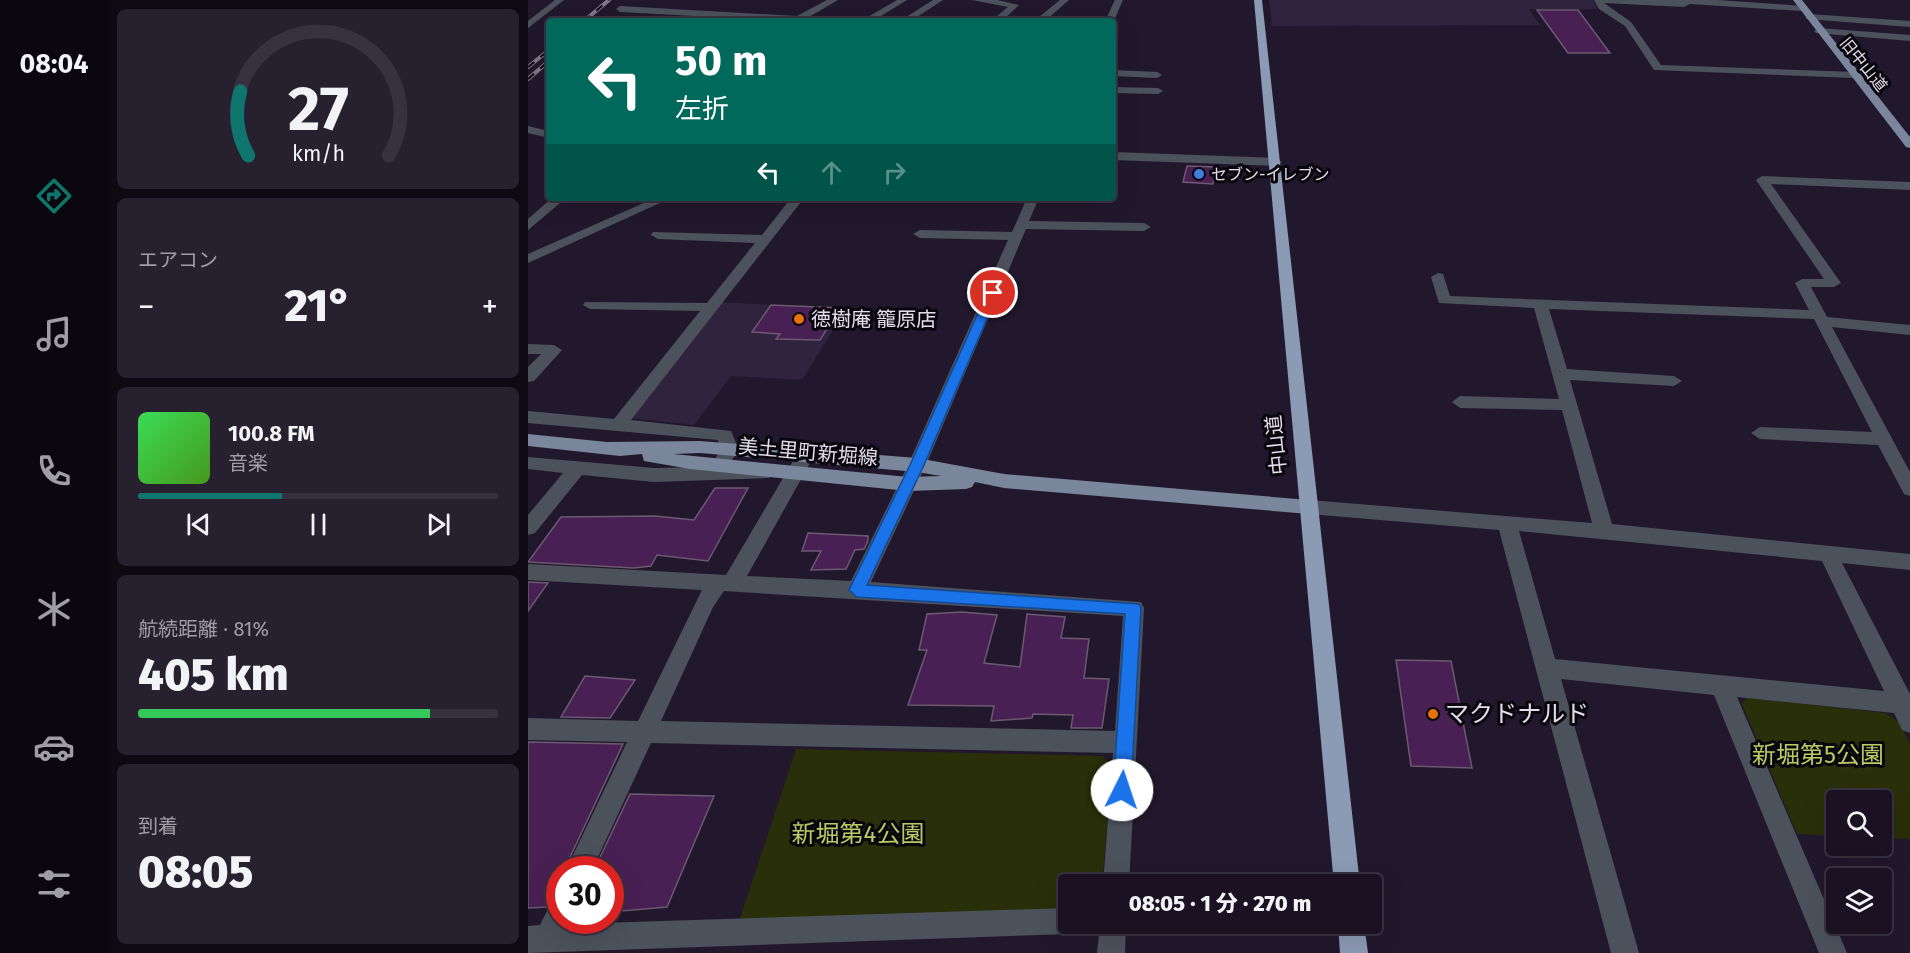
<!DOCTYPE html>
<html lang="ja">
<meta charset="utf-8">
<style>
:root{--surface:#1a1222;--page:#27202f;--text:#f1f3f6;--muted:#9f9ea5;--line:#383240;--accent:#0f766e}
body{margin:0;font-family:"Fira Sans","Noto Sans JP",sans-serif;background:var(--page);color:var(--text);height:100vh;display:flex;flex-direction:column;font-size:22px;white-space:nowrap}
*{box-sizing:border-box;margin:0}
p{font-size:20px;color:var(--muted)}
.icon{flex:none;width:33px;height:33px;fill:none;stroke:currentColor;stroke-width:2;stroke-linecap:round;stroke-linejoin:round}
.map{position:relative;flex:1;overflow:hidden}
.drawer{display:flex;flex-direction:column;gap:9px;padding:9px;background:#0e0a13;width:420px}
.drawer>*{flex:none}
.hud{position:absolute;left:18px;top:18px;width:570px;height:183px;border-radius:6px;box-shadow:0 6px 24px #0002,0 0 0 2px var(--line);background:#00695c;color:#fff;overflow:hidden}
.tools{position:absolute;left:1298px;top:790px;display:grid;gap:12px}
.tools a{display:grid;place-items:center;width:66px;height:66px;border-radius:6px;background:var(--surface);box-shadow:0 6px 24px #0002,0 0 0 2px var(--line);font-size:30px}
.speed{position:absolute;left:18px;top:856px;display:flex;gap:12px;font-size:30px;font-weight:700;text-align:center}
.speed>*{display:grid;place-content:center;width:78px;height:78px;border-radius:50%;background:var(--surface);box-shadow:0 6px 24px #0002,0 0 0 2px var(--line);line-height:1}
.speed .limit{border:9px solid #d22;background:#fff;color:#111}
.pin{position:absolute;display:grid;place-items:center;width:51px;height:51px;color:#fff;margin:-26px;border:3px solid #fff;border-radius:50%;box-shadow:0 2px 6px #0007}
.me{position:absolute;width:66px;margin:-33px;rotate:4deg;stroke-linejoin:round;filter:drop-shadow(0 0 4px #0008)}
.turn{display:flex;align-items:center;gap:21px;height:126px;padding:0 30px;font-size:27px}
.turn .icon{width:78px;height:78px;stroke-width:2.5}
.turn b{display:block;font-size:42px;line-height:51px}
.lanes{display:flex;align-items:center;height:57px;padding:0 30px;background:#0003;justify-content:center;gap:30px;direction:ltr}
.lanes .off{opacity:.35}
.big{font-size:45px;font-weight:800;line-height:1.1}
.drawer .widget{flex:1;display:flex;flex-direction:column;justify-content:center;gap:9px;min-width:0;padding:0 21px;border-radius:9px;background:var(--page)}
.drawer .dial{align-items:center;gap:0}
.dial svg{height:156px;overflow:visible;fill:none;stroke:var(--line);stroke-width:7;stroke-linecap:round;text-anchor:middle}
.dial text{fill:var(--text);stroke:none}
.song{display:flex;align-items:center;gap:18px}
.cover{width:72px;height:72px;border-radius:9px;background:linear-gradient(135deg,hsl(130 70% 55%),hsl(100 70% 35%))}
.played{height:6px;border-radius:3px;background:linear-gradient(90deg,var(--accent) 40%,var(--line) 40%)}
.keys{display:flex;justify-content:space-around;direction:ltr}
.heat{display:flex;justify-content:space-between;align-items:center;font-size:33px;direction:ltr}
.charge{height:9px;border-radius:4px;background:linear-gradient(90deg,#34c759 81%,var(--line) 0)}
.trip{position:absolute;left:530px;top:874px;width:324px;height:60px;border-radius:6px;background:var(--surface);box-shadow:0 6px 24px #0002,0 0 0 2px var(--line);font-weight:800;line-height:60px;text-align:center}
main{display:flex;flex:1;min-height:0}
.dock{display:flex;flex-direction:column;width:108px;justify-content:space-around;align-items:center;background:#0a070e;color:var(--muted)}
.dock .icon{width:42px;height:42px}
.dock .current{color:var(--accent)}
.dock b{font-size:27px;color:var(--text)}
.map>svg:first-child{display:block}
</style>
<main>
<nav class="dock">
<b>08:04</b>
<svg class="icon current" aria-label="directions" viewBox="0 0 24 24"><path d="M12 3l9 9-9 9-9-9zM9 14v-3h6M13 9l2 2-2 2"/></svg>
<svg class="icon" aria-label="music" viewBox="0 0 24 24"><path d="M9 18V5l10-2v13"/><circle cx="6" cy="18" r="3"/><circle cx="16" cy="16" r="3"/></svg>
<svg class="icon" aria-label="phone" viewBox="0 0 24 24"><path d="M5 4h4l2 5-3 2q2 4 5 5l2-3 5 2v4C11 20 4 13 5 4z"/></svg>
<svg class="icon" aria-label="climate" viewBox="0 0 24 24"><path d="M12 3v18M4 7l16 10M4 17L20 7"/></svg>
<svg class="icon" aria-label="car" viewBox="0 0 24 24"><path d="M5 17H2v-5l4-1 3-4h7l3 4 3 1v5h-3M9 17h6M6 11h13"/><circle cx="7" cy="17" r="2"/><circle cx="17" cy="17" r="2"/></svg>
<svg class="icon" aria-label="filters" viewBox="0 0 24 24"><path d="M4 7h16M4 17h16"/><circle cx="9" cy="7" r="2"/><circle cx="15" cy="17" r="2"/></svg>
</nav>
<section class="drawer">
<div class="widget dial"><svg viewBox="0 0 100 80">
<path d="M14 69A42 42 0 1 1 86 69"/>
<path d="M14 69A42 42 0 0 1 10 36" stroke="#0f766e"/>
<text x="50" y="56" font-size="32" font-weight="700">27</text>
<text x="50" y="72" font-size="11">km/h</text>
</svg></div>
<div class="widget"><p>エアコン</p>
<div class="heat"><a>−</a><b class="big">21°</b><a>+</a></div>
</div>
<div class="widget">
<div class="song"><i class="cover"></i><div><b>100.8 FM</b><p>音楽</p></div></div>
<div class="played"></div>
<div class="keys"><svg class="icon" aria-label="previous" viewBox="0 0 24 24"><path d="M18 5L8 12l10 7zM5 5v14"/></svg><svg class="icon" aria-label="pause" viewBox="0 0 24 24"><path d="M8 5v14M16 5v14"/></svg><svg class="icon" aria-label="next" viewBox="0 0 24 24"><path d="M6 5l10 7-10 7zM19 5v14"/></svg></div>
</div>
<div class="widget"><p>航続距離 · 81%</p><b class="big">405 km</b><div class="charge"></div></div>
<div class="widget"><p>到着</p><b class="big">08:05</b></div>
</section>
<div class="map">
<svg width="1382" height="953" viewBox="0 0 1382 953">
<rect width="100%" height="100%" fill="#22182d"/>
<g fill="#2f233d">
<path d="M741,0H1065L1070,9H1001L1012,25L744,26Z"/>
<path d="M193,302L318,309L274,380L203,376L166,425L102,418Z"/>
</g>
<g fill="#292f08">
<path d="M1219,698L1358,713L1373,724L1382,744V839L1353,838V801H1308V836L1269,834L1214,704Z"/>
<path d="M268,749L575,756L584,766L574,885H540V913L211,921Z"/>
</g>
<g fill="#492054" stroke="#6b5970" stroke-width="1.5">
<path d="M1009,10H1050L1082,53H1040Z"/>
<path d="M659,166L687,167L685,184L655,182Z"/>
<path d="M243,305L312,308L292,340L248,339L252,334L224,332Z"/>
<path d="M187,488H220L180,561L129,555L123,566L106,568L0,562L33,517L127,516L166,520Z"/>
<path d="M280,533L340,536V541L336,549L327,550L318,569L283,570L293,551H274Z"/>
<path d="M0,582L20,583L0,611Z"/>
<path d="M434,612L469,615L456,663L492,667L499,614L537,617L533,638L561,639L556,678L581,679L574,728H543L545,715L505,714L504,718L463,721L466,706L380,705L399,650H391L399,614Z"/>
<path d="M868,660L923,661L944,768L883,766Z"/>
<path d="M57,676L107,680L82,718L33,717Z"/>
<path d="M0,742L95,744L36,870H32L31,897L22,901L19,907L0,908Z"/>
<path d="M102,794L186,796L139,907L82,912V870H66Z"/>
</g>
<g fill="none" stroke-linecap="round" stroke-linejoin="round">
<g fill="#4c525c" fill-rule="evenodd">
<path d="M27,0H36L0,28V21Z"/>
<path d="M299,0H310L281,17L310,18L315,21H260L92,12L88,9L92,6L269,16Z"/>
<path d="M369,0H379L345,21H333Z"/>
<path d="M405,0H415L383,21H372Z"/>
<path d="M444,0H469L491,5L474,21H463L480,7Z"/>
<path d="M532,0H541L517,21H506Z"/>
<path d="M587,0H595L585,23L577,21Z"/>
<path d="M1066,0H1188L1277,6V10L1274,11L1162,4L1156,7L1076,3L1103,22L1133,65L1326,72L1331,75L1326,78L1126,70L1097,26L1071,9Z"/>
<path d="M1281,14L1382,21V27L1278,19V15Z"/>
<path d="M1291,28L1382,35V41L1288,33L1286,31Z"/>
<path d="M585,70L629,72L634,75L629,78L585,76Z"/>
<path d="M585,87L630,88L635,91L630,94L585,93Z"/>
<path d="M0,126L21,131V138L0,133Z"/>
<path d="M585,152L748,158L754,162L748,166L585,160Z"/>
<path d="M1234,176L1382,182V190L1243,184L1313,283L1306,287H1283L1299,317L1382,325V335L1304,327L1382,472V496L1376,494L1350,445L1232,439L1223,433L1232,427L1344,432L1286,319L1021,309L1039,369L1146,376L1154,381L1146,386L1042,380L1084,524L1382,554V570L1314,563L1382,694V733L1374,730L1366,713L1209,697L1319,953H1291L1186,695L1033,679L1111,953H1083L971,530L781,514L774,512L772,507L774,502L781,500L1064,523L1034,410L932,408L924,402L932,396L1031,399L1006,308L911,303L903,277L910,273L915,274L922,296L1281,310L1267,283L1274,279H1296L1228,180ZM991,531L1294,561L1356,691L1027,659Z"/>
<path d="M24,198H38L0,230V219Z"/>
<path d="M127,198H143L0,263V254Z"/>
<path d="M263,198H276L103,420L203,431L211,450L199,467L241,468L244,473L241,478L126,482L54,475L7,533L0,535V515L35,473L0,469V457L126,468L182,467L193,449L190,440L0,423V411L86,419L172,311L62,309L55,305L57,302L179,303L227,243L130,239L123,235L125,232L234,235Z"/>
<path d="M499,198H511L501,221L616,223L623,227L616,231L498,229L398,465L343,582L613,602L616,608L601,885H575L585,753L123,743L64,870H38L99,742L0,740V718L110,721L174,590L0,580V564L198,575L271,451H283L286,456L219,576L323,581L380,465L480,240L392,238L385,234L392,230L484,232ZM196,591L595,616L587,731L133,721L185,607Z"/>
<path d="M0,344L26,345L34,350L6,381L0,382V367L13,354H0Z"/>
<path d="M32,899V921H42L40,924L540,908V924H552L549,930L540,934L0,953V926L12,925L23,903Z"/>
<path d="M572,924H598L597,953H569Z"/>
</g>
<g fill="#79869b" fill-rule="evenodd">
<path d="M1265,0H1274L1382,137V148L1378,147Z"/>
<path d="M0,434L79,442L172,441L389,458L476,474L781,500L788,502L790,507L788,512L781,514L476,488L447,482L444,487L438,489L380,491L162,469L116,461L114,454L92,456L0,446ZM172,453L389,472L413,476L380,477L145,454Z"/>
</g>
<g fill="#8b9bb4" fill-rule="evenodd">
<path d="M726,0H734L832,885H806Z"/>
<path d="M810,924H836L840,953H812Z"/>
</g>
<g stroke="#80788a" stroke-width="4">
<g id="rail">
<path d="M56,21L81,0"/>
<path d="M0,67L21,50"/>
<path d="M0,79L21,61"/>
</g>
</g>
<use href="#rail" stroke="#09060e" stroke-width="2" stroke-dasharray="8" stroke-linecap="butt"/>
</g>
<path fill="#1a73e8" stroke="#114b97" stroke-width="1.5" d="M465,289L470,293L396,465L339,585L611,604L613,608L603,790L600,796L594,799L588,796L585,790L597,614L329,597L321,590L382,465L459,293Z"/>
<circle fill="#3f7fe0" stroke="#09060e" stroke-width="2" cx="671" cy="174" r="6"/>
<g fill="#e8710a" stroke="#09060e" stroke-width="2">
<circle cx="271" cy="319" r="6"/>
<circle cx="905" cy="714" r="6"/>
</g>
<g text-anchor="middle" stroke-width="6" stroke-linejoin="round" paint-order="stroke">
<g font-size="16" fill="#e2dceb" stroke="#09060e">
<text transform="translate(1336 64) rotate(51)" y="6">旧中山道</text>
</g>
<g font-size="16" fill="#e2dceb" stroke="#09060e" text-anchor="start">
<text x="683" y="180">セブン-イレブン</text>
</g>
<g font-size="20" fill="#e2dceb" stroke="#09060e" text-anchor="start">
<text x="283" y="326">徳樹庵 籠原店</text>
</g>
<g font-size="20" fill="#e2dceb" stroke="#09060e">
<text transform="translate(748 445) rotate(-96)" y="7">中山道</text>
<text transform="translate(280 452) rotate(5)" y="7">美土里町新堀線</text>
</g>
<g font-size="24" fill="#e2dceb" stroke="#09060e" text-anchor="start">
<text x="917" y="722">マクドナルド</text>
</g>
<g font-size="24" fill="#bacb64" stroke="#09060e">
<text x="1290" y="763">新堀第5公園</text>
<text x="330" y="842">新堀第4公園</text>
</g>
</g>
</svg>
<div class="tools">
<a><svg class="icon" aria-label="search" viewBox="0 0 24 24"><circle cx="10" cy="10" r="6"/><path d="M15 15l6 6"/></svg></a>
<a><svg class="icon" aria-label="layers" viewBox="0 0 24 24"><path d="M12 4l9 5-9 5-9-5zM3 14l9 5 9-5"/></svg></a>
</div>
<div class="speed"><div class="limit">30</div></div>
<div class="pin" style="left:465px;top:293px;background:#d93025"><svg class="icon" aria-label="arrive" viewBox="0 0 24 24"><path d="M6 21V4h12l-3 4 3 4H6"/></svg></div>
<svg class="me" style="left:594px;top:790px" viewBox="-20 -20 40 40"><circle r="19" fill="#fff"/><path d="M0-13L10 11 0 6-10 11z" fill="#1a73e8"/></svg>
<div class="trip">08:05 · 1 分 · 270 m</div>
<div class="hud">
<div class="turn"><svg class="icon" aria-label="left" viewBox="0 0 24 24"><path d="M17 20v-9H6M10 6l-5 5 5 5"/></svg><div><b>50 m</b>左折</div></div>
<div class="lanes"><svg class="icon" aria-label="left" viewBox="0 0 24 24"><path d="M17 20v-9H6M10 6l-5 5 5 5"/></svg><svg class="icon off" aria-label="ahead" viewBox="0 0 24 24"><path d="M12 20V5M6 11l6-6 6 6"/></svg><svg class="icon off" aria-label="right" viewBox="0 0 24 24"><path d="M7 20v-9h11M14 6l5 5-5 5"/></svg></div>
</div>
</div>
</main>
